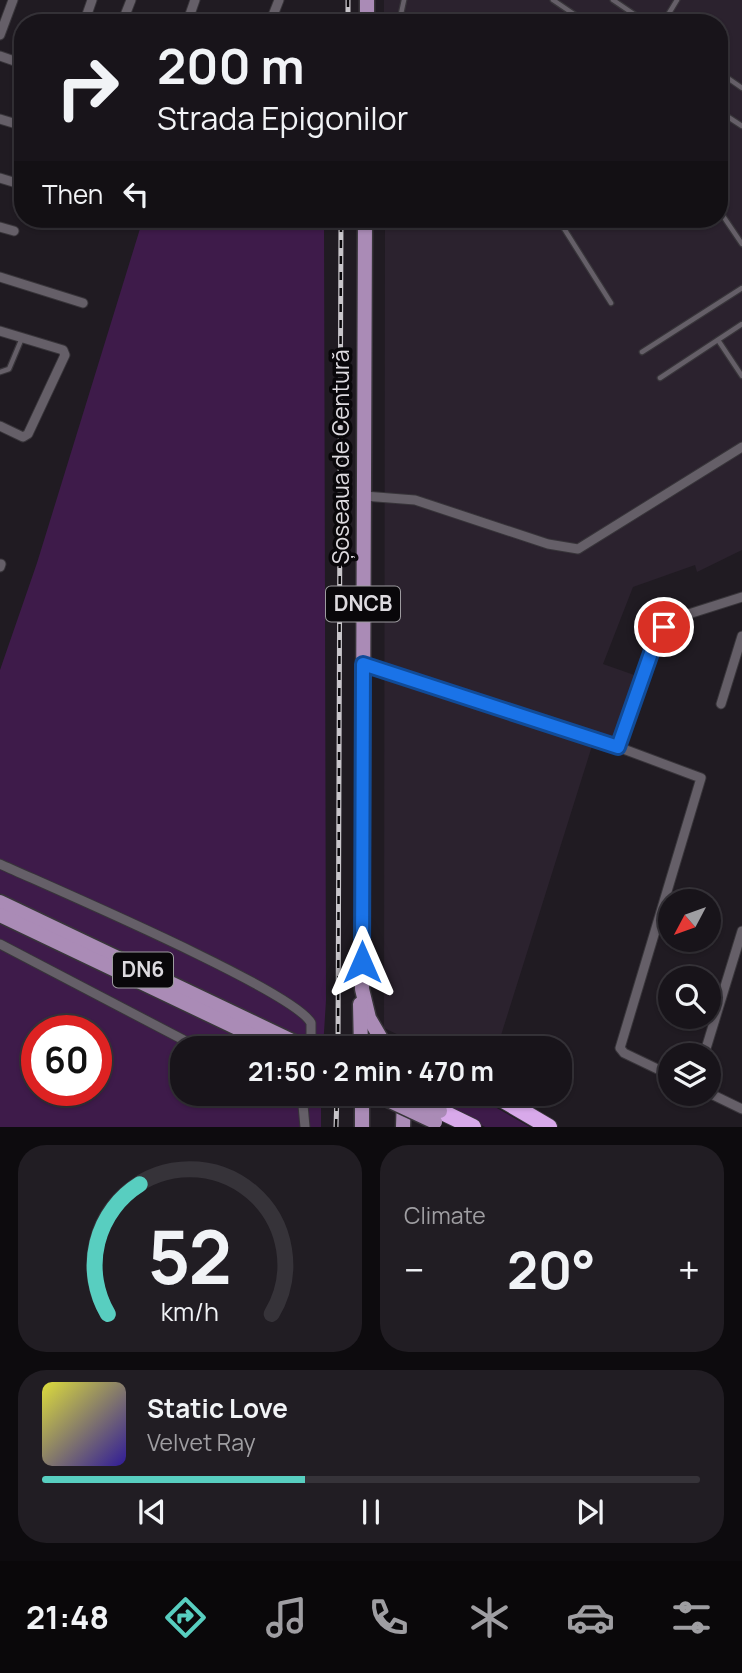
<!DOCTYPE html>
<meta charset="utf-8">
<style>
:root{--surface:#18141a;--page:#211d23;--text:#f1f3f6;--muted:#9f9ea2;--line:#363339;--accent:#58cec0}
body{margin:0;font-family:Manrope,sans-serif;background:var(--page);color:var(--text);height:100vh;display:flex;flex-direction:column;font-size:26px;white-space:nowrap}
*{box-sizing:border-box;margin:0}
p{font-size:23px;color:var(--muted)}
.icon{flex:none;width:38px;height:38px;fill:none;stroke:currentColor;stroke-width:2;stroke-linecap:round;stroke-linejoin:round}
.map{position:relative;height:1127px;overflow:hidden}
.side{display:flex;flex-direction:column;gap:18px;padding:18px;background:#0d0b0e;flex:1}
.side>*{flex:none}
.guide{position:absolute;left:14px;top:14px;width:714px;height:214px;border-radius:28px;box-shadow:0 2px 5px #0004,0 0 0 2px var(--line);background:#18141a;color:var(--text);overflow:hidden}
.needle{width:46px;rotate:229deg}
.controls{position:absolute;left:658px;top:889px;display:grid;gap:14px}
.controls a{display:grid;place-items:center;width:63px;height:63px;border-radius:50%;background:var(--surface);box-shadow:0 2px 5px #0004,0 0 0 2px var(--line);font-size:35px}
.speed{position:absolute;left:21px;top:1015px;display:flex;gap:14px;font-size:35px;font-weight:700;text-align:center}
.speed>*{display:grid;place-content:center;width:91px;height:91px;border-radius:50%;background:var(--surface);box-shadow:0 2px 5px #0004,0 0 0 2px var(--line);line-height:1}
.speed .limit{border:10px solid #d22;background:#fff;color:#111}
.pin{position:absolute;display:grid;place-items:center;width:60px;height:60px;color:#fff;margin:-30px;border:4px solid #fff;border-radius:50%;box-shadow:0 2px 7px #0007}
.me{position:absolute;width:77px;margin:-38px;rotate:0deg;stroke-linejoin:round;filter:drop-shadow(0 0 5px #0008)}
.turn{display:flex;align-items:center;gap:24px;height:147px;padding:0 28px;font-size:32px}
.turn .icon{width:91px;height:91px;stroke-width:2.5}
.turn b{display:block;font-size:49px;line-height:60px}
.then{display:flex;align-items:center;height:66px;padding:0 28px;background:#0003;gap:14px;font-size:26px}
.big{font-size:52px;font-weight:700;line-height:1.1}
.side .widget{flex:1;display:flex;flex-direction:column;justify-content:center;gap:10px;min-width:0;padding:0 24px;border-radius:28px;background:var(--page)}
.side .dial{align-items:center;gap:0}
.dial svg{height:182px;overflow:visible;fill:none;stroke:var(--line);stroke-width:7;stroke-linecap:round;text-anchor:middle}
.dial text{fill:var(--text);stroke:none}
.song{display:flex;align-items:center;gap:21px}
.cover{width:84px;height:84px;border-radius:10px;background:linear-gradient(135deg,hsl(60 70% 55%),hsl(250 70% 35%))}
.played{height:7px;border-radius:4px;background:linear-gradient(90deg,var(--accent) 40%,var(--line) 40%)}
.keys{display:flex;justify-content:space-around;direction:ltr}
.heat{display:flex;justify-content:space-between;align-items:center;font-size:38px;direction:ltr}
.side .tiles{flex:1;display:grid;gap:18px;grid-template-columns:1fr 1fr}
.widget:last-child{grid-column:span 2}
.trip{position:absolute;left:170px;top:1036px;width:402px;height:70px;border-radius:28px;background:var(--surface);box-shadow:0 2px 5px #0004,0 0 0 2px var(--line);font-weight:700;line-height:70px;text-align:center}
.dock{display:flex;height:112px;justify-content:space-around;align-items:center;background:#0a080a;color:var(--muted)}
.dock .icon{width:49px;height:49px}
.dock .current{color:var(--accent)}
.dock b{font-size:32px;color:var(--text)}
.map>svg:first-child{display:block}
</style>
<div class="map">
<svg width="742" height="1127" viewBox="0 0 742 1127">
<rect width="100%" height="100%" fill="#201b22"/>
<path fill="#2b222e" d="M384,0H742V550L697,572L695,565L633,587L603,664L640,677L614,753L592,746L497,1048H426L384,1028L385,219H719V23H384Z"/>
<g fill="#3e1b4a" fill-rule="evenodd">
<path d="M143,219H324L326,1000L323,1048H182V1094H321V1127H0V670L37,563ZM37,1031H96V1090H37Z"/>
<path d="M435,1094H472L530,1127H485L432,1100Z"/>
</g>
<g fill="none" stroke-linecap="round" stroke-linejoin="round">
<g stroke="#38353a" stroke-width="7">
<g id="lane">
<path d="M553,0L587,23"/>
<path d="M613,0L647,23"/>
<path d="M399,23L404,0"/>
<path d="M663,23L677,0"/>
<path d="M719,72L742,88"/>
<path d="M719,111L742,126"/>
<path d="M719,210L742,244"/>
<path d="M558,219L611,303"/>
<path d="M718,340L742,376"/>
<path d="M642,352L742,288"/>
<path d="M0,372L9,369L22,338"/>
<path d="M660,378L742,324"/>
</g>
</g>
<g stroke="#38353a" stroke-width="11">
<g id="street">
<path d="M84,23L92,0"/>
<path d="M122,23L131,0"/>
<path d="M187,23L195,0"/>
<path d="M270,23L279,0"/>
<path d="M0,35L13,0"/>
<path d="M0,56L23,64"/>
<path d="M0,119L23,126"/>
<path d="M0,178L23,185"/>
<path d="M0,227L14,231"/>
<path d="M0,277L83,303"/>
<path d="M0,331L63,350L65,355L28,434L23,437L0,426"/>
<path d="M364,496L415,500L548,544L578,549L742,447"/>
<path d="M0,567L1,564"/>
<path d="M363,664L618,747L701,778L620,1048L624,1053L670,1075"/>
<path d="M721,704L742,636"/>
<path d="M618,747L660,631L676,618L742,597"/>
<path d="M0,864C48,886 295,991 311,1023V1048"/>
<path d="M0,944L199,1048"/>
<path d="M704,1055L742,931"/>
<path d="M709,1093L742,1109"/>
<path d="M302,1094L305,1127"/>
</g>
</g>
<g stroke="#38353a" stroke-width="17">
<g id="primary">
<path d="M367,23V0"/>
<path d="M365,219L362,989L369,1018L383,1042"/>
<path d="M0,902L307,1048"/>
<path d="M0,915L279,1048"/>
<path d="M360,1004L361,1048"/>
<path d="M362,1094V1127"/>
<path d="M403,1127L404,1097"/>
</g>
</g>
<g stroke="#38353a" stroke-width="18">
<g id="highway">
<path d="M395,1045L402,1048"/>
<path d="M493,1094L549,1127"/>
<path d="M440,1111L473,1127"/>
</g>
</g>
<use href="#lane" stroke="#655f68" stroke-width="4.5"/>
<use href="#street" stroke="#655f68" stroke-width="9"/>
<use href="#primary" stroke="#aa8bb6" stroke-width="14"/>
<use href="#highway" stroke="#d8a9ea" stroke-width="16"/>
<g stroke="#c8c5ca" stroke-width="5">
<g id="rail">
<path d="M348,23V0"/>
<path d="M338,1048L341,219"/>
<path d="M336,1127L337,1094"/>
</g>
</g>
<use href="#rail" stroke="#09070a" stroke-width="2.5" stroke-dasharray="8" stroke-linecap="butt"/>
<g stroke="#38353a" stroke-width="17" stroke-linecap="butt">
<g id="primary-bridge">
<path d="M375,1094L435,1122"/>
<path d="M403,1094L440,1111"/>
</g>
</g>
<use href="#primary-bridge" stroke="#aa8bb6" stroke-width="14"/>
</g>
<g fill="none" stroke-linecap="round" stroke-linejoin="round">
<g stroke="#114b97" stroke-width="18">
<path id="route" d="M362,962L363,664L618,747L657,636L664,627"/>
</g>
<use href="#route" stroke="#1a73e8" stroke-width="12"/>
</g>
<g text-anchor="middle" stroke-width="7" stroke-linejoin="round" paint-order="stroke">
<g fill="#09070a" stroke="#9d9b9f" stroke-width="2">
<rect x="326" y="586.5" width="74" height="35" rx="5"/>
<rect x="113" y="952.5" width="60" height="35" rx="5"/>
</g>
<g font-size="21" font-weight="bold" fill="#dddadf">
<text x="363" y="611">DNCB</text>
<text x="143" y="977">DN6</text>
</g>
<g font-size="23" fill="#dddadf" stroke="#09070a">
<text transform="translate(341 457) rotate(-90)" y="8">Șoseaua de Centură</text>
</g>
</g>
</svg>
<div class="controls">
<a><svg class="needle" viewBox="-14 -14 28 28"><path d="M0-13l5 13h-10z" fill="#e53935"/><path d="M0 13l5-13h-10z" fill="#9f9ea2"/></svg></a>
<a><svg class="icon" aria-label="search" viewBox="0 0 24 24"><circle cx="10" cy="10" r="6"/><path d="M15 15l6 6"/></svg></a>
<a><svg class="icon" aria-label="layers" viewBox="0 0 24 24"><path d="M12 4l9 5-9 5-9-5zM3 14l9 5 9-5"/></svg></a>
</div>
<div class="speed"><div class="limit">60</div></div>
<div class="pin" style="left:664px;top:627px;background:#d93025"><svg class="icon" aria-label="arrive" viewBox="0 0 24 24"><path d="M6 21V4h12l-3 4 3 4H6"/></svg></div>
<svg class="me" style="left:362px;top:962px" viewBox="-20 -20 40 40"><path d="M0-17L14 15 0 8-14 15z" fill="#1a73e8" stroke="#fff" stroke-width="4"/></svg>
<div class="trip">21:50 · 2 min · 470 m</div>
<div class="guide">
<div class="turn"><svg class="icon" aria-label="right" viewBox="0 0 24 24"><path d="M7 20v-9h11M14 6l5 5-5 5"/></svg><div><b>200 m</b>Strada Epigonilor</div></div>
<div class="then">Then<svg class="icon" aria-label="left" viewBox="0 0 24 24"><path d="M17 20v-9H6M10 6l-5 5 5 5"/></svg></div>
</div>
</div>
<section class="side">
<div class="tiles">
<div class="widget dial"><svg viewBox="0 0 100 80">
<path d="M14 69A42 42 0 1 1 86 69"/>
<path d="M14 69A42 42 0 0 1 28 12" stroke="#58cec0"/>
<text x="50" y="56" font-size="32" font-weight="700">52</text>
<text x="50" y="72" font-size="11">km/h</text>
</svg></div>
<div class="widget"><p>Climate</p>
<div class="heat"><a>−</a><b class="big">20°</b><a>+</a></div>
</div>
<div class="widget">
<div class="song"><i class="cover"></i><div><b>Static Love</b><p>Velvet Ray</p></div></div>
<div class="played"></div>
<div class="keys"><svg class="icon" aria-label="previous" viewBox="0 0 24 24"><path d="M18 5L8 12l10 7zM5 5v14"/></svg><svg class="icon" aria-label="pause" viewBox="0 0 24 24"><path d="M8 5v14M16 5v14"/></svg><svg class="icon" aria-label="next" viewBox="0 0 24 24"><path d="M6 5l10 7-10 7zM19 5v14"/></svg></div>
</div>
</div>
</section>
<nav class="dock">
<b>21:48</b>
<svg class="icon current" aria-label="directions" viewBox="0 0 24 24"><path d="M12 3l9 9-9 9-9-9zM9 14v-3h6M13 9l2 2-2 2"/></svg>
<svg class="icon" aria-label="music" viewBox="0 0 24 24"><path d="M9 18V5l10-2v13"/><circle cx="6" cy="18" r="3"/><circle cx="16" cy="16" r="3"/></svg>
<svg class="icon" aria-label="phone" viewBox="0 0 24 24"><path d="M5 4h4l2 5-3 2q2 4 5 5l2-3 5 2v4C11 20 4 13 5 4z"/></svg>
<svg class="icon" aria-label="climate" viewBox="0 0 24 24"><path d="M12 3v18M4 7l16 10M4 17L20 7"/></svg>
<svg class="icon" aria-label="car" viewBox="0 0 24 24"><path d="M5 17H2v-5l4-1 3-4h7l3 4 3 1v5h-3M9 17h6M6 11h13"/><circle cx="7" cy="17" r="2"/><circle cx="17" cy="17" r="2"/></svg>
<svg class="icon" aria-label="filters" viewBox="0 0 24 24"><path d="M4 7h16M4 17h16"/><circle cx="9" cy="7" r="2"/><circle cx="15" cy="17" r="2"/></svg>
</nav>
